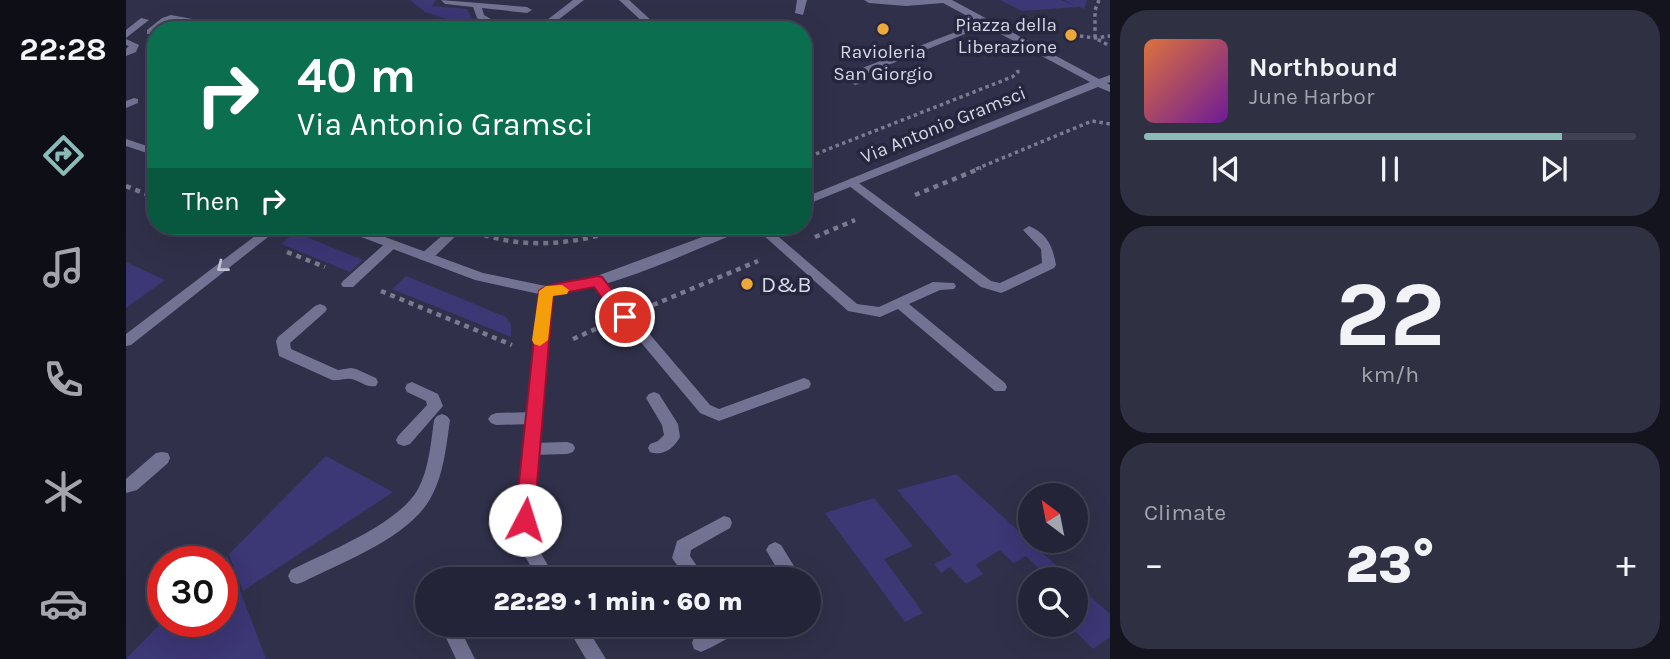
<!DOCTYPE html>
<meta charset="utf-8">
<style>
:root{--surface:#242438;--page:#303043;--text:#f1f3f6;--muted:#a3a4ae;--line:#414153;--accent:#8bbbb9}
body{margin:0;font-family:Karla,sans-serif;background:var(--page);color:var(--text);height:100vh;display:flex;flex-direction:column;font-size:26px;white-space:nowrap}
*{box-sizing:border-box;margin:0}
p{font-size:23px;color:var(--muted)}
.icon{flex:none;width:38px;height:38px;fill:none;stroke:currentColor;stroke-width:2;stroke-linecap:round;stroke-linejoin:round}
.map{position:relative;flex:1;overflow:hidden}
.panel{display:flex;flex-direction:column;gap:10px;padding:10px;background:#14141f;width:560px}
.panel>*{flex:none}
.guide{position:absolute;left:21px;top:21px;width:665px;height:214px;border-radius:28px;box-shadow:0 7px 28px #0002,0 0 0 2px var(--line);background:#0b6e4f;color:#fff;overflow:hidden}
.needle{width:46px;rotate:328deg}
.controls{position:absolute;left:892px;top:483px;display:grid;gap:14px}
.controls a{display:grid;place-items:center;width:70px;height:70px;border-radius:50%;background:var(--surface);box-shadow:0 7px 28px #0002,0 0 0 2px var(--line);font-size:35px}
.speed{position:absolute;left:21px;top:546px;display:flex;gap:14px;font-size:35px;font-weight:700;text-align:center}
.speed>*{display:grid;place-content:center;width:91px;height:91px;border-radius:50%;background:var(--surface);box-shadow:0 7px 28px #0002,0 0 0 2px var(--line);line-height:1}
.speed .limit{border:10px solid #d22;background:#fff;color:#111}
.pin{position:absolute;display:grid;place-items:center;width:60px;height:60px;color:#fff;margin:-30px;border:4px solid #fff;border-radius:50%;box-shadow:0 2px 7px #0007}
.me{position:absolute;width:77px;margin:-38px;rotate:5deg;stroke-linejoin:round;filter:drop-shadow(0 0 5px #0008)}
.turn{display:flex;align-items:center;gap:24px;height:147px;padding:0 35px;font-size:32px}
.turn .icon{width:91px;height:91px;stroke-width:2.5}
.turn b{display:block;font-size:49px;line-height:60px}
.then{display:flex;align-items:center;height:66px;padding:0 35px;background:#0003;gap:14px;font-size:26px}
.big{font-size:52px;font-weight:800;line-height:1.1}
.panel .tile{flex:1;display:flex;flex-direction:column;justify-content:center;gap:10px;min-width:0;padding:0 24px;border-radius:28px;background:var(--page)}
.panel .dial{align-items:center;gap:0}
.dial b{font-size:91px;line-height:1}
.song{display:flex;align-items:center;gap:21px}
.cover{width:84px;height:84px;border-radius:10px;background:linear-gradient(135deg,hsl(20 70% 55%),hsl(280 70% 35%))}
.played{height:7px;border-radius:4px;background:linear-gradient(90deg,var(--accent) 85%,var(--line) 85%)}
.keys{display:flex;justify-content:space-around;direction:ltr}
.heat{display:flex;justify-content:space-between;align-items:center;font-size:38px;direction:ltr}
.trip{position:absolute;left:289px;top:567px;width:406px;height:70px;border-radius:35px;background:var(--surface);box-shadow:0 7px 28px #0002,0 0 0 2px var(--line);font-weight:800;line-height:70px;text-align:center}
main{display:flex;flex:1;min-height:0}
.tab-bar{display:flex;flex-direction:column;width:126px;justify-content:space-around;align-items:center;background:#0e0e16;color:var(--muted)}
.tab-bar .icon{width:49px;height:49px}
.tab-bar .selected{color:var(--accent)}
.tab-bar b{font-size:32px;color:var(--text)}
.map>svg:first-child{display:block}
</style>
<main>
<nav class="tab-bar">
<b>22:28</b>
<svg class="icon selected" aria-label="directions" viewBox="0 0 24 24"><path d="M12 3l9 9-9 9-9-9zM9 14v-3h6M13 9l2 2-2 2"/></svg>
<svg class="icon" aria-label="music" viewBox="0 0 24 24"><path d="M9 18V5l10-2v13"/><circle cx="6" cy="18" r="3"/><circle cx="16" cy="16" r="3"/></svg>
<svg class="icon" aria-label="phone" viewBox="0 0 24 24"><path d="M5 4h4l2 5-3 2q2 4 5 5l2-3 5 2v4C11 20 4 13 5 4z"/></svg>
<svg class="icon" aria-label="climate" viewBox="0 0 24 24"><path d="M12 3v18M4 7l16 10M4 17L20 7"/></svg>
<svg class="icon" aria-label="car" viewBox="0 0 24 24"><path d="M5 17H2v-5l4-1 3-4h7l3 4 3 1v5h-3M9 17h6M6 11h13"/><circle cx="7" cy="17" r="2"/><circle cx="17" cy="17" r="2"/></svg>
</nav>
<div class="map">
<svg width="984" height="659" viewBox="0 0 984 659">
<rect width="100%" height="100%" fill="#30304a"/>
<g fill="#3c3775">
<path d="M284,0H310L306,6L341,9L346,18L365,30L318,21L321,19L299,12Z"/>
<path d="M874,0H935L951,7L938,0H961L958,9L952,6V7L896,11Z"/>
<path d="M173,234L237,260L224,272L155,244L166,235Z"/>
<path d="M0,262L39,280L0,308Z"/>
<path d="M280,276L380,317L385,325V337L266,289Z"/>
<path d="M200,456L267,492L117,591L103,554Z"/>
<path d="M830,474L945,579H923L900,556L887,563L874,550L850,565L857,574L840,584L824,567L815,573L808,564L826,555L771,490Z"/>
<path d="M748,498L787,546L758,559L797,613L779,622L699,513Z"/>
<path d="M101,556L140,659H0L37,621H96V562Z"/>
<path d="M950,584L984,614V637L967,649L943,625H950Z"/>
</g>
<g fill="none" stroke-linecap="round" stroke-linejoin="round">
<g stroke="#7a7a90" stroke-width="3.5" stroke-dasharray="3.5 3.5" stroke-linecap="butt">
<path d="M973,0L969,10V38L984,46"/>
<path d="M947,35L969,38L984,36"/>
<path d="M677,159L886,77L892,72L891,69"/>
<path d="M850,169L966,121L984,124"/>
</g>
<g stroke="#7a7a90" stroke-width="4.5" stroke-dasharray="5 5" stroke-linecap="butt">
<path d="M0,186L30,198"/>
<path d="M789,195L855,168"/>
<path d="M358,235C408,250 455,243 504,226"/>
<path d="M689,237L729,220"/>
<path d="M161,252L199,267"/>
<path d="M255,291L386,345"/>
<path d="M527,305L632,261"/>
<path d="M447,339L474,327"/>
</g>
<g fill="#727293" fill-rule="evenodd">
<path d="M315,0L401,7L406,10L401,13L356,8L358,15L384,30H372L351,18L347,7L319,4Z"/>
<path d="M493,0H503L528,23V27L526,30H515L520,25Z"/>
<path d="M671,0H681L677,15L669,13Z"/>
<path d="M45,15L110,27L115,30H93L46,21L30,30L27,34H21V30L36,18Z"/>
<path d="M15,18L23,20L0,38V30Z"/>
<path d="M858,21L866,23L735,76L733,84L729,85L724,82L726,72Z"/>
<path d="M0,39L13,45L10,52L0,56V49L3,46L0,45Z"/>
<path d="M8,98L12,99V103L0,108V101Z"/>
<path d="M726,178L865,281L874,283L916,263L915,249L897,230L903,226C921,233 927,247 930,265L928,268L880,291L875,293L855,287L722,185L720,182Z"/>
<path d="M327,226H340L305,260H295L294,257L295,254Z"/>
<path d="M627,226H640L731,304L753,307L807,282L828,283L830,286L828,289L814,290L783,304L879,383L881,387L879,391H869L772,309L754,317L722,311Z"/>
<path d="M266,240L272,244L270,247L227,287H217L215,284L217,281L262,241Z"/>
<path d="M471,277L476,278L584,405L593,409L678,378L683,380L685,384L683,388L593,421L574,413L466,284L464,281L466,278Z"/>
<path d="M194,304L199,306L201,309L199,312L164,343L165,349L212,370L225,368L230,369L250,378L252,382L250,386C240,388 235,381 225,379C219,378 213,381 206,380L153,356L150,341L152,337L189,306Z"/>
<path d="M286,382L312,394L317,406L284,444L278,446L272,444L270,440L272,436L301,405L300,401L281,392L279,388L281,384Z"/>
<path d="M528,392L533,394L552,424L554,437C548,448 537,457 524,452L522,448L524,444L532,441L538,435L536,425L520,398L523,394Z"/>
<path d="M407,412L412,414L415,418L412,422L407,424L370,425L365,423L362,419L365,415L370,413Z"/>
<path d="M316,414L321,416L324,420C320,447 318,475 304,499C282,538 216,562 177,582L171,584L165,582L162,576L165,570C201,552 273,524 292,489C303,469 305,442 308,420L311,416Z"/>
<path d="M441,442L447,444L449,448L447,452L441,454L405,455L399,453L397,449L399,445L405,443Z"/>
<path d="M36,452L42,453L44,458L42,463L11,490L0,493V479L30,453Z"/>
<path d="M598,516L604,518L606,523L604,528L565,550L564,556L580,579H561L546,558L551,541Z"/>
<path d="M649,542L655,545L676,579H657L640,550L643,545Z"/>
<path d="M314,625H332L349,659H330Z"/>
<path d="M589,625H619L617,631C602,637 590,646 575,652L568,649L566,643L568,637Z"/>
</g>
<g fill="#727293" fill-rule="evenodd">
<path d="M447,0H458L419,30H408Z"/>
<path d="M738,0H826L973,79L984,75V82L981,83L984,85V92L972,87L677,206V198L964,82L817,3L780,6L743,3Z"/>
<path d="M0,139L30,149V156L0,146Z"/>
<path d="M142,226H156L5,345L0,346V334Z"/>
<path d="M212,226H229L357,273L420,286L452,283L606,226H623L621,229C559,253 494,287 426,295L407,520L410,545L430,579H412L393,546L391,520L413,294L349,280L214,229Z"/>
<path d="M440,625H459L480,659H460Z"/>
</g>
</g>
<defs><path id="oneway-chevron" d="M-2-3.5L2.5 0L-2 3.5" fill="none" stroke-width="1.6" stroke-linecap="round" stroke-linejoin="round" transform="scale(1.75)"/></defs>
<use stroke="#c1c2d5" href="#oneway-chevron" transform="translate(96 267) rotate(142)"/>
<path fill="#e11d48" stroke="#92132f" stroke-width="2" d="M471,276L476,277L507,317L504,321H493L468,287L427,295L408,520L405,526L399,528L392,526L389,520L413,291C420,283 457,280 471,276Z"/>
<path fill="#f59e0b" d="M436,285L443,290L441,294L427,296L422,340L414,346L408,344L406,340L413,291L420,286Z"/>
<g fill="#eda83b" stroke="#26263f" stroke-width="2.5">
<circle cx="757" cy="29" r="7"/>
<circle cx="945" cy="35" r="7"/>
<circle cx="621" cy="284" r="7"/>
</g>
<g text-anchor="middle" stroke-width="7" stroke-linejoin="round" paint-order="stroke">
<g font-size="19" fill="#d5d6e6" stroke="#26263f" text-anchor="end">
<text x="931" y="31">Piazza della<tspan x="931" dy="22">Liberazione</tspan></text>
<text x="757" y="58" text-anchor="middle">Ravioleria<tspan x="757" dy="22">San Giorgio</tspan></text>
</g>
<g font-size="19" fill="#d5d6e6" stroke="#26263f">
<text transform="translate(817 124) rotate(-22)" y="7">Via Antonio Gramsci</text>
</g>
<g font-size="23" fill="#d5d6e6" stroke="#26263f" text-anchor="start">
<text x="635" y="292">D&amp;B</text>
</g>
</g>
</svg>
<div class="controls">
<a><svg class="needle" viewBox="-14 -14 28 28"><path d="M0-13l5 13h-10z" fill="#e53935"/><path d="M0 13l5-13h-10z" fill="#a3a4ae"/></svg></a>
<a><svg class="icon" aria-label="search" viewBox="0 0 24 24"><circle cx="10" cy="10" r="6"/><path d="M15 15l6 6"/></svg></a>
</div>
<div class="speed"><div class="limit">30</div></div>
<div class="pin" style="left:499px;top:317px;background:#d93025"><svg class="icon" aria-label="arrive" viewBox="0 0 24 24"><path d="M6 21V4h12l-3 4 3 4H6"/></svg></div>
<svg class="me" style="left:399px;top:520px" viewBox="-20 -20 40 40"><circle r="19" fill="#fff"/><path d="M0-13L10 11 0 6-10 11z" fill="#e11d48"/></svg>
<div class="trip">22:29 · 1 min · 60 m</div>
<div class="guide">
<div class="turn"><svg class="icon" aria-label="right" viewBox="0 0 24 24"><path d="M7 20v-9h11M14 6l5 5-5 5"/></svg><div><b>40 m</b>Via Antonio Gramsci</div></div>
<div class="then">Then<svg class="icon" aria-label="right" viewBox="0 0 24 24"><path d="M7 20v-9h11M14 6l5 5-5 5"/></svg></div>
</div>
</div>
<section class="panel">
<div class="tile">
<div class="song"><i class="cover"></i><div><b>Northbound</b><p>June Harbor</p></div></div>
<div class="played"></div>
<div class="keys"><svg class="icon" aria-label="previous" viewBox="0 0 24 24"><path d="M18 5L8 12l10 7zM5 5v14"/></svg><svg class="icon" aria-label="pause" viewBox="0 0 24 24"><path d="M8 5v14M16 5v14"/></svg><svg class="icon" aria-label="next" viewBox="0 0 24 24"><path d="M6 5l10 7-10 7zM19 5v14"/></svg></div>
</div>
<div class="tile dial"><b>22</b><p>km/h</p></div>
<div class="tile"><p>Climate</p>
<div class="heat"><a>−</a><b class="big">23°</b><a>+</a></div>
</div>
</section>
</main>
